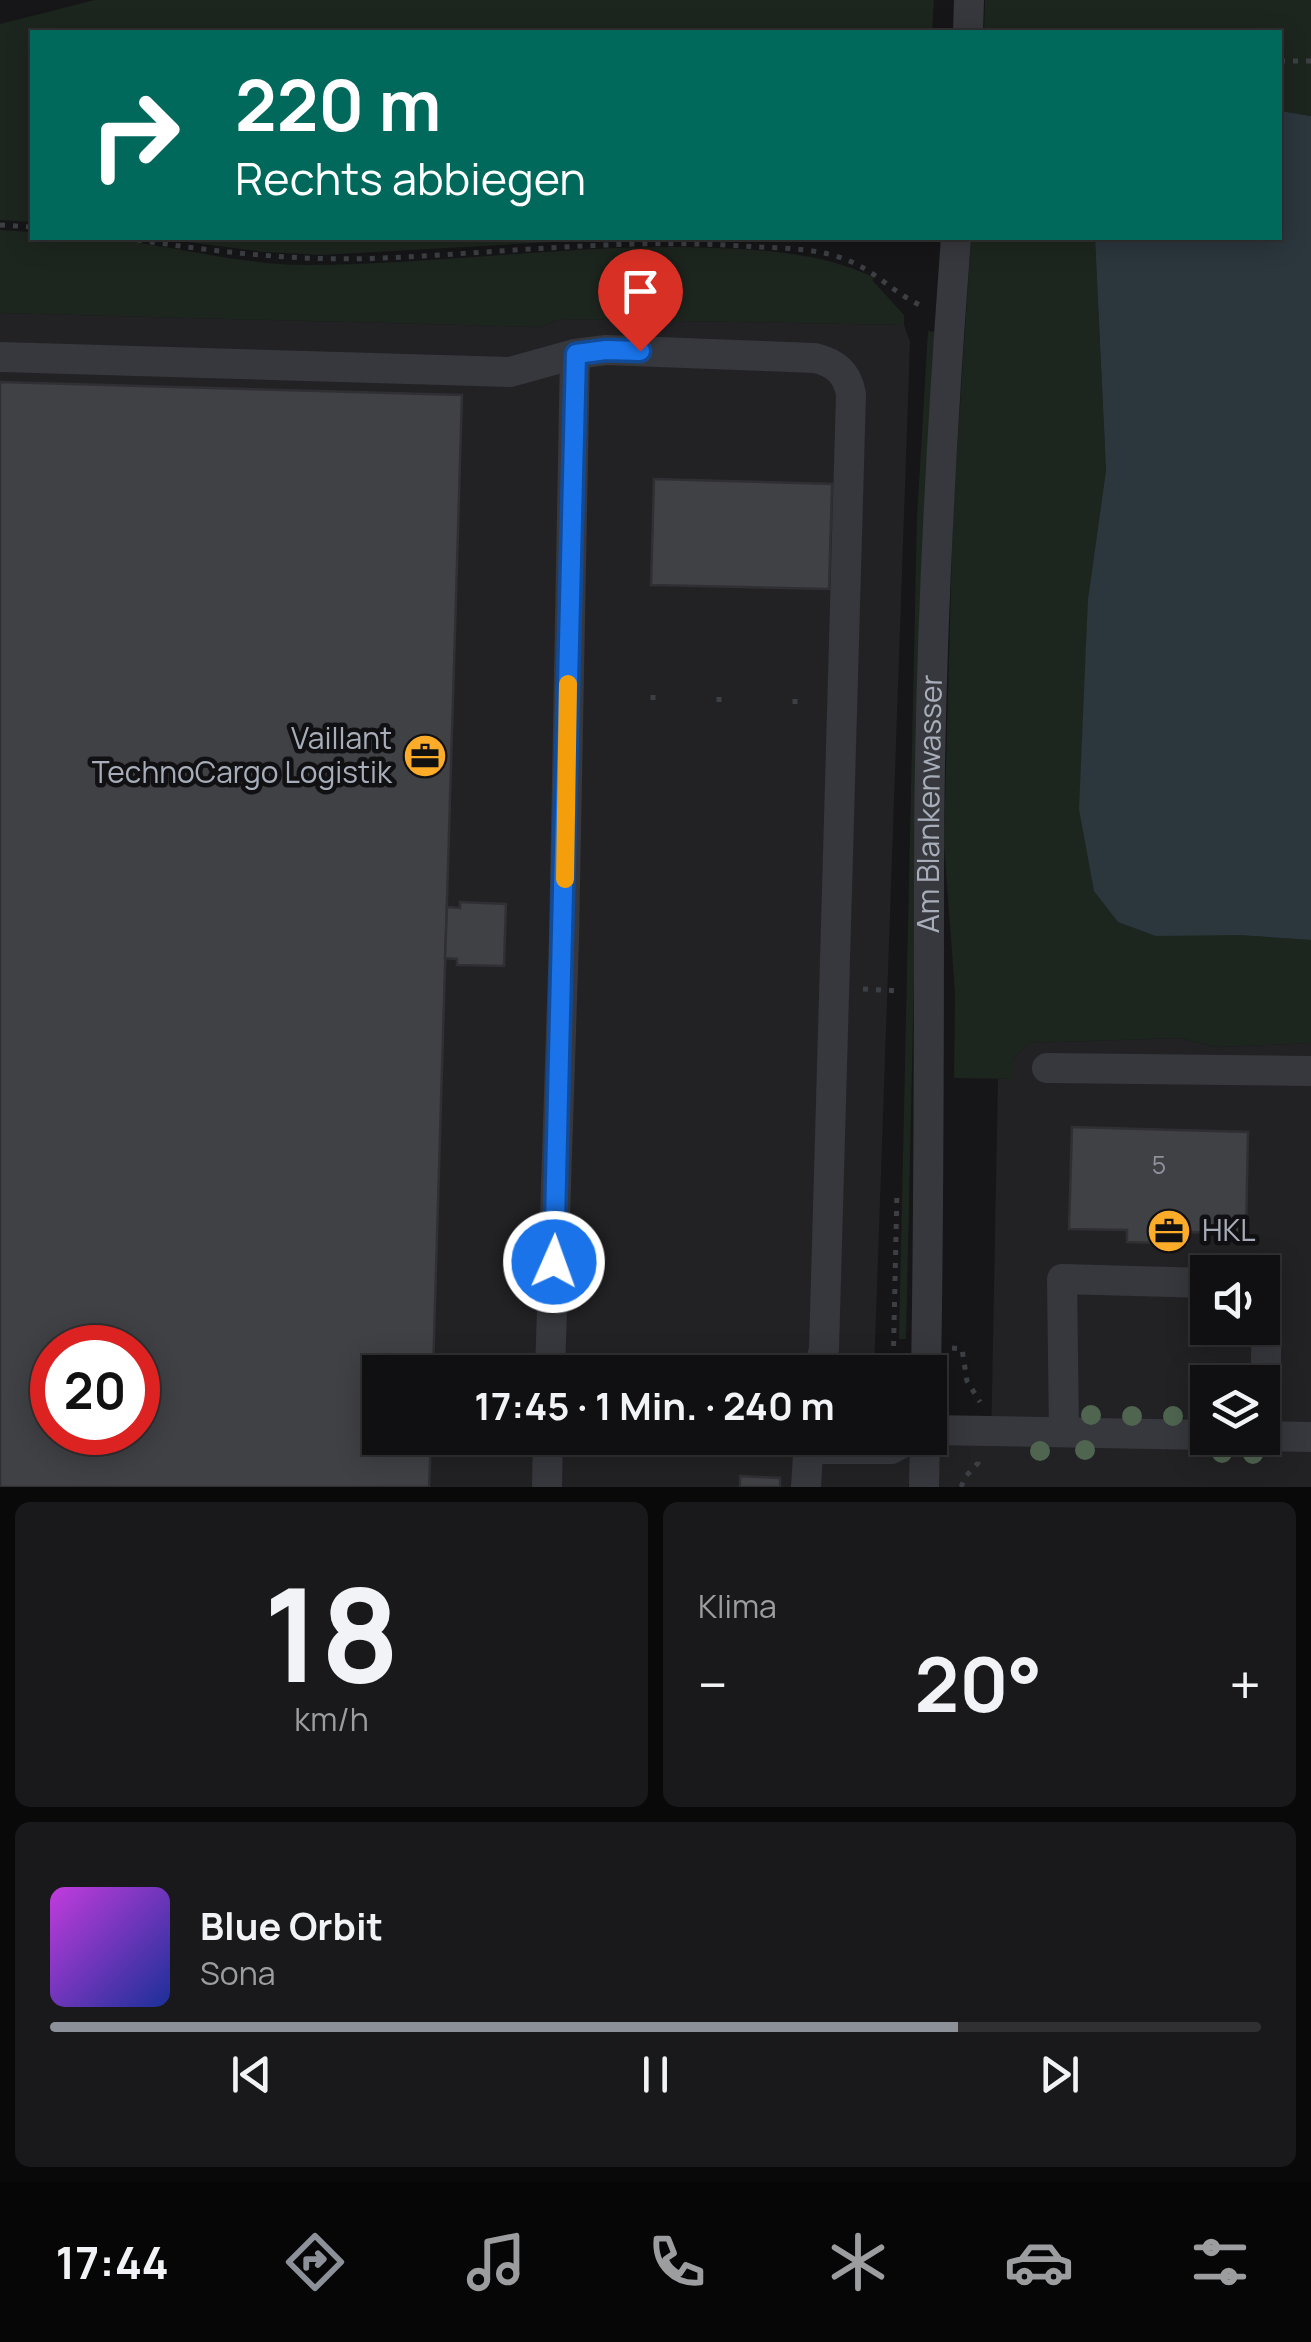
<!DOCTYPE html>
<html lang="de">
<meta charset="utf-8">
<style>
:root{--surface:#101012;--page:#19191b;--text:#f1f3f6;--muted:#9c9d9f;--line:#303032;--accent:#8c9099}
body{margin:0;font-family:Manrope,sans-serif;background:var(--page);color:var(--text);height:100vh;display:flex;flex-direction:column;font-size:38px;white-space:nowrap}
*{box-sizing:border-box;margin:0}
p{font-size:32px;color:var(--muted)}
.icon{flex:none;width:55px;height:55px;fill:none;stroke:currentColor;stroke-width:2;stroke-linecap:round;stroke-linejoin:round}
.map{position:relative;height:1487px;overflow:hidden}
.sheet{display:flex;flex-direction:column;gap:15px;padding:15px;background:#09090a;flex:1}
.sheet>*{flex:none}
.hud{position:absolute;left:30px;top:30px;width:1252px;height:210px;border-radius:0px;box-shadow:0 5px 25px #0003,0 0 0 2px var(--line);background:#00695c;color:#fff;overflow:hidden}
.controls{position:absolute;left:1190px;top:1255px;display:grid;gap:20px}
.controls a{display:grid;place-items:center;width:90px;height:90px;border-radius:0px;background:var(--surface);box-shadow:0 5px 25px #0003,0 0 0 2px var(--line);font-size:50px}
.speed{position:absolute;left:30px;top:1325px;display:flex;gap:20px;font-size:50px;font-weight:700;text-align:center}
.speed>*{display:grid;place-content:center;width:130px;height:130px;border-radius:50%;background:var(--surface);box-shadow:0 5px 25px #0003,0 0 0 2px var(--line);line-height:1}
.speed .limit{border:15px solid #d22;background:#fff;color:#111}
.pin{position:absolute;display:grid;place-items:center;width:85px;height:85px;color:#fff;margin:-102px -42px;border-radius:50% 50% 50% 0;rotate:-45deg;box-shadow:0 0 10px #0007}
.pin .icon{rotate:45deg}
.me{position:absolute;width:110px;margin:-55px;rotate:2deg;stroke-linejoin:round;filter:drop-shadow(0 0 8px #0008)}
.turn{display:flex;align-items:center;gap:35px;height:210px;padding:0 40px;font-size:45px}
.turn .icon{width:130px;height:130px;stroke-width:2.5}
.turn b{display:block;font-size:70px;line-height:85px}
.big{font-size:75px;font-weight:700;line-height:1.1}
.sheet .widget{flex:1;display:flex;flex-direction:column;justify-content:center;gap:15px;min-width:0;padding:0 35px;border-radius:15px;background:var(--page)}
.sheet .dial{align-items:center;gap:0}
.dial b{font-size:130px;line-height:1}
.song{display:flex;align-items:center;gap:30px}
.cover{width:120px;height:120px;border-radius:15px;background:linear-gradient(135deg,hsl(290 70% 55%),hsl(230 70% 35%))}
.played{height:10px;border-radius:5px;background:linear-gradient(90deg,var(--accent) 75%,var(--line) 75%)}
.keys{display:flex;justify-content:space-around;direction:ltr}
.heat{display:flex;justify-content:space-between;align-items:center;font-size:55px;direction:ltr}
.sheet .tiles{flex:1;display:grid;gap:15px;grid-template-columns:1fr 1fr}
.widget:last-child{grid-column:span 2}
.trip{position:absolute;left:362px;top:1355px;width:585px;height:100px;border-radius:0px;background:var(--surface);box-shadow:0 5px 25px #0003,0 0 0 2px var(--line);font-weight:700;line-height:100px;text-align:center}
.tab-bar{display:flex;height:160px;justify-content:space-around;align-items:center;background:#060607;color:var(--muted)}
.tab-bar .icon{width:70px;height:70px}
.tab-bar .current{color:var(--accent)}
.tab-bar b{font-size:45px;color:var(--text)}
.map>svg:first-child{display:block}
</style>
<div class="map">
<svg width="1311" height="1487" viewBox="0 0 1311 1487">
<rect width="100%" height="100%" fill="#161618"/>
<path fill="#222225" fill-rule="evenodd" d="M0,313L539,327L559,319L904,325L910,342L874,1372H380V1438H872L991,1445L998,1079H1013V1059L1028,1043L1180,1038L1216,1047L1311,1043V1487H0ZM1208,1272H1262V1328H1208ZM52,1348H138V1432H52ZM1208,1382H1262V1438H1208Z"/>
<g fill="#1d261e">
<path d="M95,0H934L932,32H32V222L0,220V24Z"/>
<path d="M985,0H1311V116L1280,111V32H984Z"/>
<path d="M0,230L32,232V238C55,238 79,236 101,238C170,245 236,264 305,265C443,265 580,242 717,248C771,250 824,254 873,277V281L904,315V325L559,319L539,327L0,313Z"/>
<path d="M158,238H627L321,255L264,252Z"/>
<path d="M971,238H1095L1106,470L1088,599L1239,935L1311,940V1043L1216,1047L1180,1038L1028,1043L1013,1059V1079L954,1078L955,993L944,843L953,513Z"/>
<path d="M928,331L935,332L924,520L906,1339H899L917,518Z"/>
</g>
<path fill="#2b363d" d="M1280,111L1311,116V940L1238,935L1156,936L1118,922L1094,891L1079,809L1088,599L1106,470L1095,238H1280Z"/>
<g fill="#404145" stroke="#303034" stroke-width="2.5" fill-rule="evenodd">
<path d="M0,382L462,395L433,1372H380V1438H431L429,1487H0ZM52,1348H138V1432H52Z"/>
<path d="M654,479L832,484L829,589L651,585Z"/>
<path d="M460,902L506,904L504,966L457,965V959L445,958L447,907L460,908Z"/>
<path d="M1072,1127L1248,1132L1246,1233L1188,1232L1187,1244L1127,1242V1230L1069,1229Z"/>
<path d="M740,1476L780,1478V1487H740Z"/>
</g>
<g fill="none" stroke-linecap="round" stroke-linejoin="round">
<g stroke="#3c3f44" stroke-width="5" stroke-dasharray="5 8" stroke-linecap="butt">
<path d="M1280,61H1311"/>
<path d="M0,225L32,227"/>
<path d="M124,238C211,251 295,262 382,258C502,253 621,238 741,246C771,248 803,247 832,255C874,266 888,291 924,307"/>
<path d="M653,700V691"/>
<path d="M719,702V693"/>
<path d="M795,704V695"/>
<path d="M863,989L901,991"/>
<path d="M952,1348L962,1349L967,1381L980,1402"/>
<path d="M893,1372L897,1190"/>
<path d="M961,1487L966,1476L978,1463V1458"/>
</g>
<g stroke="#36383d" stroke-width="30">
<path d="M968,32L969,0"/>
<path d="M0,357L510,372L575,354L606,350L815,358C836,363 847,373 851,394L824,1349L818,1372"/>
<path d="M1047,1068L1311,1071"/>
<path d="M1262,1285H1267L1265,1436"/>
<path d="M550,1372L564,938L575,354"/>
<path id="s1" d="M926,1372C929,1206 929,1039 929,873C929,661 940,449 956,238"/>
<path d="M930,1430L1208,1435"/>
<path d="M1064,1432L1062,1279L1208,1283"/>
<path d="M1262,1436L1311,1437"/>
<path d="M807,1449H891L911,1438"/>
<path d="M547,1487L548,1438"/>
<path d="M806,1487L809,1438"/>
<path d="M924,1487L925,1438"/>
</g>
</g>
<g fill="#4f6550">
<circle cx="1091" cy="1415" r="10"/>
<circle cx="1132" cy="1416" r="10"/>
<circle cx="1173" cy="1416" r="10"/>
<circle cx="1085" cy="1450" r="10"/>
<circle cx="1040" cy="1451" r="10"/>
<circle cx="1222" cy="1453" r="10"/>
<circle cx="1253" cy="1454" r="10"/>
</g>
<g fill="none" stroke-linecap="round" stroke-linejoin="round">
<g stroke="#114b97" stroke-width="25">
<path id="route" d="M554,1262L576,354L606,350L640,351"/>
</g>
<use href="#route" stroke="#1a73e8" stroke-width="18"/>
<path stroke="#f59e0b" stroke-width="18" d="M565,879L568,684"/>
</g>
<defs>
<g id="office-disc" transform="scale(2.25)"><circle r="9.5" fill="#fdac29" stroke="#111113"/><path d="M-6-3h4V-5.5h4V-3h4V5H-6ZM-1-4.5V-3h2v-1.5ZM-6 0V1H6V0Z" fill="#111"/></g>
</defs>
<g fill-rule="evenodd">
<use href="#office-disc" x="425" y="756"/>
<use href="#office-disc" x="1169" y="1231"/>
</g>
<g text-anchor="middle" stroke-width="9" stroke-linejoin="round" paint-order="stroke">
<g font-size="25" fill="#8d929c">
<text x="1159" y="1174">5</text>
</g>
<g font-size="30" fill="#a7adb9" stroke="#111113" text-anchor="end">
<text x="392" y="749">Vaillant<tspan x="392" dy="34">TechnoCargo Logistik</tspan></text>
<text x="1202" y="1241" text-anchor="start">HKL</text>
</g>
<g font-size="30" fill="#a7adb9" stroke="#111113">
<text dy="10" stroke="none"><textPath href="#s1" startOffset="568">Am Blankenwasser</textPath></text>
</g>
</g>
</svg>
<div class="controls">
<a><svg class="icon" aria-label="sound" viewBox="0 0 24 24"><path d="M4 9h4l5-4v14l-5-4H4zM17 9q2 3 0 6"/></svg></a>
<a><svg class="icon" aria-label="layers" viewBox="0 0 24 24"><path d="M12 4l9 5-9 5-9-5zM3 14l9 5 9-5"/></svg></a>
</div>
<div class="speed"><div class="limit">20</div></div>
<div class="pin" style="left:640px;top:351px;background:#d93025"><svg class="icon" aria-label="arrive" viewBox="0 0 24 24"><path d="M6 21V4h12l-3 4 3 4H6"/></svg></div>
<svg class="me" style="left:554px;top:1262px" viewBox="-20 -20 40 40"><circle r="17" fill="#1a73e8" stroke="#fff" stroke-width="3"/><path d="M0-11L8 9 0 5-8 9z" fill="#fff"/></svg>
<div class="trip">17:45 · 1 Min. · 240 m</div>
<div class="hud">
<div class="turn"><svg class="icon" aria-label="right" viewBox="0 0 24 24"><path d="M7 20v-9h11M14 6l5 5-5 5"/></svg><div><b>220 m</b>Rechts abbiegen</div></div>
</div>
</div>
<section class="sheet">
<div class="tiles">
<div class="widget dial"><b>18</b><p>km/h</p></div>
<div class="widget"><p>Klima</p>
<div class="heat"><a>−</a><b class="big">20°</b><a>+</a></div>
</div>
<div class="widget">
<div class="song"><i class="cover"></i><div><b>Blue Orbit</b><p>Sona</p></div></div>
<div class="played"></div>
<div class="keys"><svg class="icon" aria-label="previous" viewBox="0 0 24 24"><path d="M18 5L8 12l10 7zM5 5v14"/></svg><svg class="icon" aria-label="pause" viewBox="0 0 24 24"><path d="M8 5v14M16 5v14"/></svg><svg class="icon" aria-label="next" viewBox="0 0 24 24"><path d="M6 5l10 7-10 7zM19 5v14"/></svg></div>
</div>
</div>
</section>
<nav class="tab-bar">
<b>17:44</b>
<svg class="icon current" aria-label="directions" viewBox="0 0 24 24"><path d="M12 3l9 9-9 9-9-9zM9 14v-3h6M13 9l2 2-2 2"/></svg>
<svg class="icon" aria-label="music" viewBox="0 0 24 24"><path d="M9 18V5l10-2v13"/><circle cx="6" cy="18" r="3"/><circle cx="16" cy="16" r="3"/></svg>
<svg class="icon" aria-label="phone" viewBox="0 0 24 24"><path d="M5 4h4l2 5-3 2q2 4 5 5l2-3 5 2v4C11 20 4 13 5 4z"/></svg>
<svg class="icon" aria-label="climate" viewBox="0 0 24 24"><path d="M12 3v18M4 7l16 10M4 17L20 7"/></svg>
<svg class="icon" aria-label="car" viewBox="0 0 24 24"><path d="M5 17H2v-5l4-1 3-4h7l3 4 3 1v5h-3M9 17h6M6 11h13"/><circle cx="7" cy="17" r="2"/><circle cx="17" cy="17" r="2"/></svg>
<svg class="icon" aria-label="filters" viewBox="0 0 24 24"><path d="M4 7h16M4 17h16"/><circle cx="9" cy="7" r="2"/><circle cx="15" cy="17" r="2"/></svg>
</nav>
